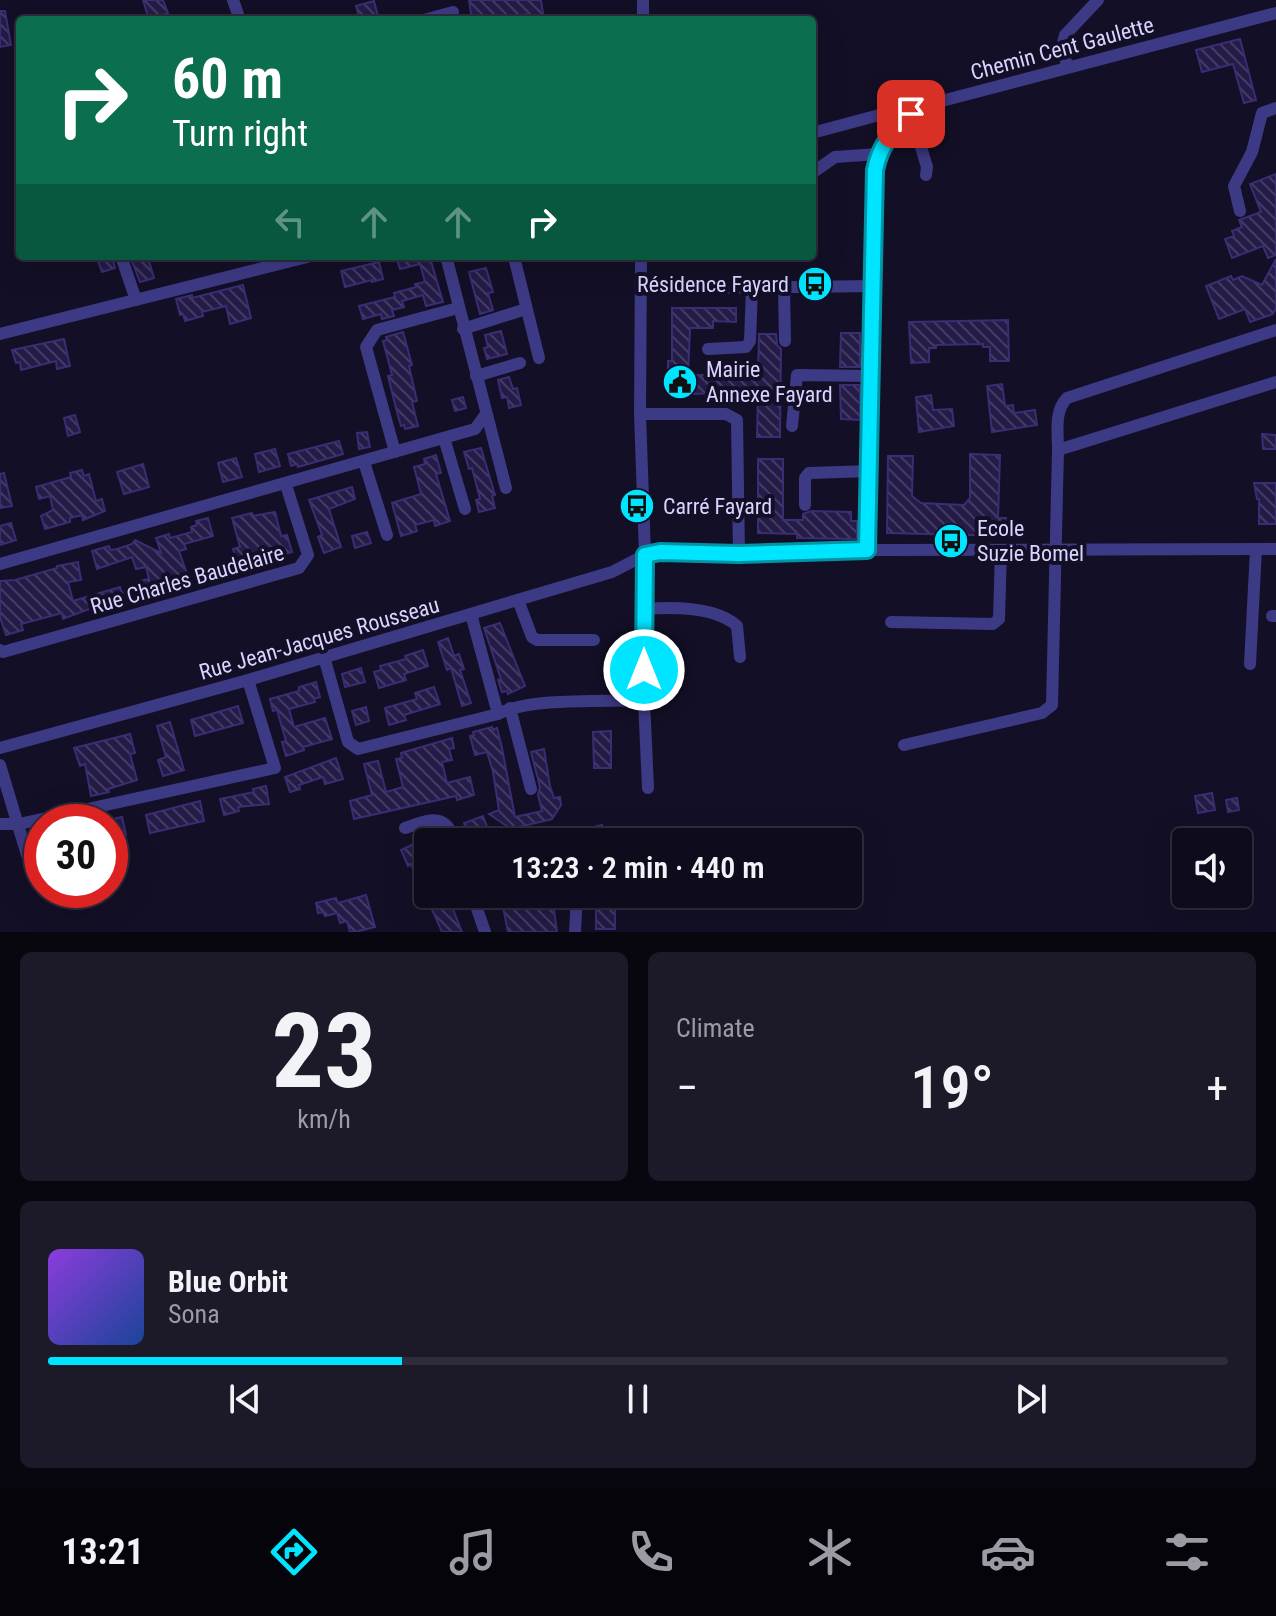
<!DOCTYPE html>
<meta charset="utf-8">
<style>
:root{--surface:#0e0b1c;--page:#1c1929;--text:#f1f3f6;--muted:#9b9ba3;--line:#2e2b3b;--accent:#00e5ff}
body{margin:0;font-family:"Roboto Condensed",sans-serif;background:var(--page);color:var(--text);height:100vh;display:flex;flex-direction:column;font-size:30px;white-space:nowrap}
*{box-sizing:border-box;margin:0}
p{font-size:26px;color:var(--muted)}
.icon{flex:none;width:44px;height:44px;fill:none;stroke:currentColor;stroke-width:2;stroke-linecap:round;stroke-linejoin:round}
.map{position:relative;height:932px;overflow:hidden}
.sheet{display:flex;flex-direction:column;gap:20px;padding:20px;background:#08060f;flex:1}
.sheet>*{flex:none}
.guide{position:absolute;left:16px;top:16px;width:800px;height:244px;border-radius:8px;box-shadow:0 8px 32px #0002,0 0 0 2px var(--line);background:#0b6e4f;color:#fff;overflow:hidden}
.controls{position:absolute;left:1172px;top:828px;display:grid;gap:16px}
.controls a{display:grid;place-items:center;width:80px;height:80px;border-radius:8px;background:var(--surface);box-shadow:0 8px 32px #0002,0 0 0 2px var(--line);font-size:40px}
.speed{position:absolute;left:24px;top:804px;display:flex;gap:16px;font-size:40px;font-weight:700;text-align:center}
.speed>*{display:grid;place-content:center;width:104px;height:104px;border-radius:50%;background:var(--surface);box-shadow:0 8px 32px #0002,0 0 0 2px var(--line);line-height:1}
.speed .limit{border:12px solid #d22;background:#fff;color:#111}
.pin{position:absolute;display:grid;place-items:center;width:68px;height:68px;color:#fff;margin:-34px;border-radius:16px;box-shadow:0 4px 12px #0006}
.me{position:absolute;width:88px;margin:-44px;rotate:0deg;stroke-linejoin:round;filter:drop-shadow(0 0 6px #0008)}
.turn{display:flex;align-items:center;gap:28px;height:168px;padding:0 24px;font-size:36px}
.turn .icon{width:104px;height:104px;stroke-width:2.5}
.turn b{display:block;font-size:56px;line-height:68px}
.lanes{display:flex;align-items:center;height:76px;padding:0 24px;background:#0003;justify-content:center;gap:40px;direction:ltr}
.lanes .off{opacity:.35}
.big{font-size:60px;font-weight:600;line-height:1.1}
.sheet .widget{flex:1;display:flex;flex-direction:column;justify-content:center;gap:12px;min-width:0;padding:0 28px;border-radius:12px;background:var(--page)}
.sheet .dial{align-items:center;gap:0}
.dial b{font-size:104px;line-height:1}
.song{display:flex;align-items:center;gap:24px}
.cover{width:96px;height:96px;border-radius:12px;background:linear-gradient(135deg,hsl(270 70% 55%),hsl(220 70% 35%))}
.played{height:8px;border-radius:4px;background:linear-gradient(90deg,var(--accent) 30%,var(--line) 30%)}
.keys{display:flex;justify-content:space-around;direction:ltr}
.heat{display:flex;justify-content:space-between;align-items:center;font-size:44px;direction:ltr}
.sheet .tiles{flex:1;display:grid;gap:20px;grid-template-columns:1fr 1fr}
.widget:last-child{grid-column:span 2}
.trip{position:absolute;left:414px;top:828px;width:448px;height:80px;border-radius:8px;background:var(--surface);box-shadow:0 8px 32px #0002,0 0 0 2px var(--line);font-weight:600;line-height:80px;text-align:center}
.dock{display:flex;height:128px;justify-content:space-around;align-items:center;background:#06040b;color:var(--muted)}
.dock .icon{width:56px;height:56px}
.dock .on{color:var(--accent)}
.dock b{font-size:36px;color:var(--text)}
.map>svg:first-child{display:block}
</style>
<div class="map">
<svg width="1276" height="932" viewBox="0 0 1276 932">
<defs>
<pattern id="building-back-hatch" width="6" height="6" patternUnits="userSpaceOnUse" patternTransform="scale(2)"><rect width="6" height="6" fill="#241b47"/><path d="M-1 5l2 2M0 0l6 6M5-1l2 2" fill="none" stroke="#433b63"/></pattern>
</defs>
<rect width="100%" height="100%" fill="#130f26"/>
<g fill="url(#building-back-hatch)" stroke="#3b2d73" stroke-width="2">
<path d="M143,0H163L168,13L149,20Z"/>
<path d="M469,0H541L544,20H529L528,14L472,20Z"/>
<path d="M374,1L379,20H360L356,6Z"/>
<path d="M0,11H5L11,45L0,47Z"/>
<path d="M1240,39L1256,100L1244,103L1233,64L1202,72L1196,50Z"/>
<path d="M1276,174V255L1268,258L1263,246L1232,258L1225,239L1234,236L1232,231L1242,227L1239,220L1261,212L1250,184Z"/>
<path d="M96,256H112L115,268L102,272Z"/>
<path d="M130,256H158L159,258L149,261L154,278L140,282Z"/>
<path d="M396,256H436V259L431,261L443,302L426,306L423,295L402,301L404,307L392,310L394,316L382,319L381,314L363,319L359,306L395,297L394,293L416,287L415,284L425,282L420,264L400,269Z"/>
<path d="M1276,259V308L1273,314L1250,322L1245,309L1219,319L1206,286L1231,276L1233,280L1242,276L1262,285Z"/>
<path d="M379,262L383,279L372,282V280L345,287L341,271Z"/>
<path d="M486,268L493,292L488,293L493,310L480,314L469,272Z"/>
<path d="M243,285L251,318L230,324L226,306L202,312L203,316L185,321L183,314L180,315L176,299L192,295V298Z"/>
<path d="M672,308H736V322L713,321V328H690L688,375H758L759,334H776L777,345L781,349L780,437H757L758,393L668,394V361H672Z"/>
<path d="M1008,320L1009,361H990V347H983V344L936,345V348H929V362L911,363L909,322Z"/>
<path d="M501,331L507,354L487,359L484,348L488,347L485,335Z"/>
<path d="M403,332L412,365L409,366L417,401L412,402L418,426L405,429L404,425L401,426L397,412L388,376L392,375L383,341L387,340L386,337Z"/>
<path d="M841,333H860V367H840Z"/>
<path d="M64,339L70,366L57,369L56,361L21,370L20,362L16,363L12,350Z"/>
<path d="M509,377L513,389L517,388L521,405L509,408L507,397L502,398L498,380Z"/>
<path d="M1002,384L1005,406L1013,405L1014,413L1035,410L1037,425L992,432L987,386Z"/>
<path d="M840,385H860V420L841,419Z"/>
<path d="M931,395L933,410L952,409L954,426L919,432L916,397Z"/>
<path d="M463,397L466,408L455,411L452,400Z"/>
<path d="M75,415L80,432L68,436L64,418Z"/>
<path d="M367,432L370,447L359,449L357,433Z"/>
<path d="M1262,434L1276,435V449H1263Z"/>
<path d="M339,441L343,454L298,467L297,464L291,466L288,454Z"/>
<path d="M481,448L495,495L492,496L495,508L479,512L476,500L480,499L472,468L469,469L464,452Z"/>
<path d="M275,449L280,466L259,472L255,454Z"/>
<path d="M970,454L1000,455L998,518H1007V536L887,533L888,456H913L912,496L921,503L964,505L970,498Z"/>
<path d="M436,455L441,473L436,474L450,521L435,526L434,520L415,525L417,531L401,536L392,503L421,494L414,467L425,464L424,459Z"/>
<path d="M236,458L242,477L223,482L218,463Z"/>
<path d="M758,459H783V520H803V514L811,511L851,512V521H857V539L797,538V534L758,533Z"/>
<path d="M143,464L149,487L124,494L117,472Z"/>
<path d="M82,470L84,476L89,474L96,501L102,499L105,511L83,520L82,515L70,518V522L45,529L41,516L53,510L50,496L39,499L36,487L71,477L70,473Z"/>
<path d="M4,473L12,506L0,508V474Z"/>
<path d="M1254,483H1276V524H1259V499H1257Z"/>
<path d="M352,487L355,499L329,509L341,547L324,553L318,537L322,535L309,500Z"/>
<path d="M275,512L281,536L287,535L292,552L238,566L233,549L240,547L232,518L252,513L253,516Z"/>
<path d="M208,518L213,536L184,544L186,549L179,551L188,577L158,588L151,598L147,596L115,607L114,604L103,608L102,604L63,619L62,613L21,624L23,630L6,635L0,617V581L15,580L57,568V566L78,562L81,580L68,582L73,601L120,587L122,593L135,589L140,581L149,579L146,567L136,569L132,557L97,569L92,551L109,546L110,550L117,549L132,544L135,540L161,553L156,538L169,534L170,538L192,532L191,527L197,525L196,521Z"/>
<path d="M11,523L16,540L0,545V526Z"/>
<path d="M367,532L371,543L355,548L352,536Z"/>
<path d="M500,623L525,686L508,694L507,691L502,692L498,680L501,679L484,628Z"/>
<path d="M448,638L454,656L459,654L464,669L460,670L471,703L462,706L451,668L447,670L438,642Z"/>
<path d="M423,650L428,666L404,674L406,680L379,688L374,672L381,670L380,666L406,659L405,656Z"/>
<path d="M361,668L365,682L345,687L342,674Z"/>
<path d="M316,682L320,697L314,699L315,702L289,709L294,727L325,718L332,739L303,747L304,750L286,756L282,742L286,741L277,710L273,711L270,699L299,691V687Z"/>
<path d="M434,687L440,704L404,715L406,720L389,725L385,708L417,699L415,693Z"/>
<path d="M238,706L243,723L195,736L191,720Z"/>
<path d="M366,707L369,721L356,725L352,711Z"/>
<path d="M170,722L184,770L163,776L158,760L166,757L157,726Z"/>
<path d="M492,727L493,730L497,728L502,748L515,817L542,811L538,795L540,787L531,752L544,749L550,786L554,798L560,797L561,805L552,819L511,829L489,814L499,810L493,772L487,752L475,755L470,736L474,735L473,732Z"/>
<path d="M611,731V768H594L593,732Z"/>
<path d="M130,734L135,753L130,754L137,780L108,789L109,792L91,796L85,764L80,766L74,748Z"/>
<path d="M452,738L454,748L449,749L452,760L442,762L447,783L470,777L474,795L457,800L456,796L354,819L350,801L372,795L364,764L378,761L386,792L403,787L396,759L402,758L401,753Z"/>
<path d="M336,758L343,779L325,784L323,777L299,785L300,789L290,792L285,777Z"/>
<path d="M266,786L269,804L238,807L239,811L224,815L220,799L254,792L253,789Z"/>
<path d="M1212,793L1215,810L1198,813L1195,796Z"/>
<path d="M1237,798L1239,810L1228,812L1226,800Z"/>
<path d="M200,801L204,821L150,833L146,815Z"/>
<path d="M483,816L493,842H471L464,823Z"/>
<path d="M122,817L126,835L112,838L109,820Z"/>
<path d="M602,825L607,842H547V839Z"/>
<path d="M418,842L428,861V882L420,886L411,864L408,866L401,850Z"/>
<path d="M425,894H447L462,932H442Z"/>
<path d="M516,894H552L557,932H508L501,897Z"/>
<path d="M366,895L375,927L355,932H350L347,921L340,923L337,913L325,916L323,912L318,913L316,903L336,898L338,903Z"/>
<rect x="596" y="904" width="19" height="25"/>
</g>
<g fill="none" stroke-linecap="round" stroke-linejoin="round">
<g stroke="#3d3a85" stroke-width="12">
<path d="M233,0L240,20"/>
<path d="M424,20L453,12"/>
<path d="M643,20V0"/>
<path d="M1067,66L1062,46L1065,35L1098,0"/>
<path d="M911,114L927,167L926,175"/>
<path d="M812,133L883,114H911L938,102L1276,13"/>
<path d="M812,173L835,157L878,154"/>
<path d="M1240,211L1234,186L1252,152L1262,113L1276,108"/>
<path d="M121,256L136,300"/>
<path d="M446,256L506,488"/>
<path d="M641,256L640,414L645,555L644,700L648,788"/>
<path d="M515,261L539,358"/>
<path d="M784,287L785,341"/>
<path d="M641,289L873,286"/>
<path d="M463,329L526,309"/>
<path d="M0,334L311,256"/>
<path d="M708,349L746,347L750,341L752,288"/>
<path d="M476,376L520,363"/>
<path d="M640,414H726L737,420L739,554"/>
<path d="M792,426L797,375L872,376"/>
<path d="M444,438L465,509"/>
<path d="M1058,450C1058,432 1054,411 1067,398L1276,330"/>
<path d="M395,452L366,347L377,330L458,308"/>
<path d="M364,462L387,535"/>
<path d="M805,505V478L809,473L871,471"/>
<path d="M867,550L875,170C880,145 893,130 911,114"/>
<path d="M0,564L475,429L486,414"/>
<path d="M518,600L532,637L537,640H594"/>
<path d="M645,609C672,607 715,606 737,626L740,657"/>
<path d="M1272,616H1276"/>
<path d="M891,622L993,624L999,619L1001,550"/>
<path d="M0,650L3,652L299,568L308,555L286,485"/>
<path d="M324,657L348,742L358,749L498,714L471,614"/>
<path d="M1250,664L1256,549"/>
<path d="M510,708L531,789"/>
<path d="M498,714C531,697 605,702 644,700"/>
<path d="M904,745L1042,713L1052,705L1058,450L1276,382"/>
<path d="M0,748L248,680L612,572L645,555L660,552L739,554L867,550L1276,549"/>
<path d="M0,765L27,855"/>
<path d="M0,824H19L275,768L248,680"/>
<path d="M405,828C429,820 446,811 455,842"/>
<path d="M472,894L485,932"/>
<path d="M575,932L577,894"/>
</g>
</g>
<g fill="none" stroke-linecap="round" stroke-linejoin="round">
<g stroke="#0095a6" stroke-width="20">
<path id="route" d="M644,670L645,555L660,552L739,554L867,550L875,170C880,145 893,130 911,114"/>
</g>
<use href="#route" stroke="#00e5ff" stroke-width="14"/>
</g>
<defs>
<g id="bus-disc" transform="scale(1.8)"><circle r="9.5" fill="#00e5ff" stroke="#130f26"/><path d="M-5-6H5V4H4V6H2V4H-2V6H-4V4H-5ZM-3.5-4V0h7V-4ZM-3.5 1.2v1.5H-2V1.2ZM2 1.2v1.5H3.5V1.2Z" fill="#111"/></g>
<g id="civic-disc" transform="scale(1.8)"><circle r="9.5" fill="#00e5ff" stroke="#130f26"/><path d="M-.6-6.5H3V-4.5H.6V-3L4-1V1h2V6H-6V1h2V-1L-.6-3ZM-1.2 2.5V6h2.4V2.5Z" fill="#111"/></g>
</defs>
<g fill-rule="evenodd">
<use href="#bus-disc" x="815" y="284"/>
<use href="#civic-disc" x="680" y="382"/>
<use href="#bus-disc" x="637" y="506"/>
<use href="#bus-disc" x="951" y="541"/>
</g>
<g text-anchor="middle" stroke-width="8" stroke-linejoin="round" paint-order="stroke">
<g font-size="22" fill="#d9d4ff" stroke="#130f26">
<text transform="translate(1062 48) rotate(-15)" y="8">Chemin Cent Gaulette</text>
<text transform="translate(187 579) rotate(-16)" y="8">Rue Charles Baudelaire</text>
<text transform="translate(319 638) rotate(-16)" y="8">Rue Jean-Jacques Rousseau</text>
</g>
<g font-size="22" fill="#d9d4ff" stroke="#130f26" text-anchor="start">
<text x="789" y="292" text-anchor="end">Résidence Fayard</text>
<text x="706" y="377">Mairie<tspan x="706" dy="25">Annexe Fayard</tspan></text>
<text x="663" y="514">Carré Fayard</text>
<text x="977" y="536">Ecole<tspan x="977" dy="25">Suzie Bomel</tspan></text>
</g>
</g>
</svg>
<div class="controls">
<a><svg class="icon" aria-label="sound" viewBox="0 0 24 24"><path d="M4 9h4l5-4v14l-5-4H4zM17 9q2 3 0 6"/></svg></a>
</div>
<div class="speed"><div class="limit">30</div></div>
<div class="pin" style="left:911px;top:114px;background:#d93025"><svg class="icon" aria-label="arrive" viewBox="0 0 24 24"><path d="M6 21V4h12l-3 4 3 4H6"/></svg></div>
<svg class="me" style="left:644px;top:670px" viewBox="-20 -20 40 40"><circle r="17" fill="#00e5ff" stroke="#fff" stroke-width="3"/><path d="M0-11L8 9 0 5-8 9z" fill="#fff"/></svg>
<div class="trip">13:23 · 2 min · 440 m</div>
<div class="guide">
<div class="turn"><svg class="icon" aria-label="right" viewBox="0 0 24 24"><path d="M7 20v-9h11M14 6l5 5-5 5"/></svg><div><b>60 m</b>Turn right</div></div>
<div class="lanes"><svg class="icon off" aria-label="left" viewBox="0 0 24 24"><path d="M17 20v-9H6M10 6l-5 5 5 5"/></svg><svg class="icon off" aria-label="ahead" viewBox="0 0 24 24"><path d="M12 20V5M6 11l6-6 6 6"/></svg><svg class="icon off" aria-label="ahead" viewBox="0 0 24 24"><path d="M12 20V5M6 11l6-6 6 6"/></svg><svg class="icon" aria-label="right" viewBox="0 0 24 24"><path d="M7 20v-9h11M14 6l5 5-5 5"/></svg></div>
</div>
</div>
<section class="sheet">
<div class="tiles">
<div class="widget dial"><b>23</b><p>km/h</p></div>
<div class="widget"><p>Climate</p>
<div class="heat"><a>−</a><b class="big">19°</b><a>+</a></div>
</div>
<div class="widget">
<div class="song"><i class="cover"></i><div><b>Blue Orbit</b><p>Sona</p></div></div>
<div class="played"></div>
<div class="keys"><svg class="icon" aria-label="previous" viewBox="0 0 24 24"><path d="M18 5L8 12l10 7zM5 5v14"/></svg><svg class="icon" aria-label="pause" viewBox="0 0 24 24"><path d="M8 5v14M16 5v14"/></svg><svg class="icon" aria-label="next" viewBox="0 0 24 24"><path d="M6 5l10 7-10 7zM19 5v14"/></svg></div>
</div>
</div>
</section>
<nav class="dock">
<b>13:21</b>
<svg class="icon on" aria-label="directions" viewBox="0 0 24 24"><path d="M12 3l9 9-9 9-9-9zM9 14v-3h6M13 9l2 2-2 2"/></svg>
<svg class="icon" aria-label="music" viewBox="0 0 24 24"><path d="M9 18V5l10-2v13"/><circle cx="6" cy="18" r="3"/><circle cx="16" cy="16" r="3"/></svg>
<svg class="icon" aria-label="phone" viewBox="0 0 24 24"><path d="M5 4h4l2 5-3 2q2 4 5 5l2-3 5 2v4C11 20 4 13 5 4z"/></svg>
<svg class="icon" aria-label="climate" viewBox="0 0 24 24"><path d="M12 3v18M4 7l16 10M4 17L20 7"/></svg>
<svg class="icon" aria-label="car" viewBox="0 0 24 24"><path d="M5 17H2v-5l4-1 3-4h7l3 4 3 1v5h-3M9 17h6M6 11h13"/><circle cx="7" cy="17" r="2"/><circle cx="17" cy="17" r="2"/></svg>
<svg class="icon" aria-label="filters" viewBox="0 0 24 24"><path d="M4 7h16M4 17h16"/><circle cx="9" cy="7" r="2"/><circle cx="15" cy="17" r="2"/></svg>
</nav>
